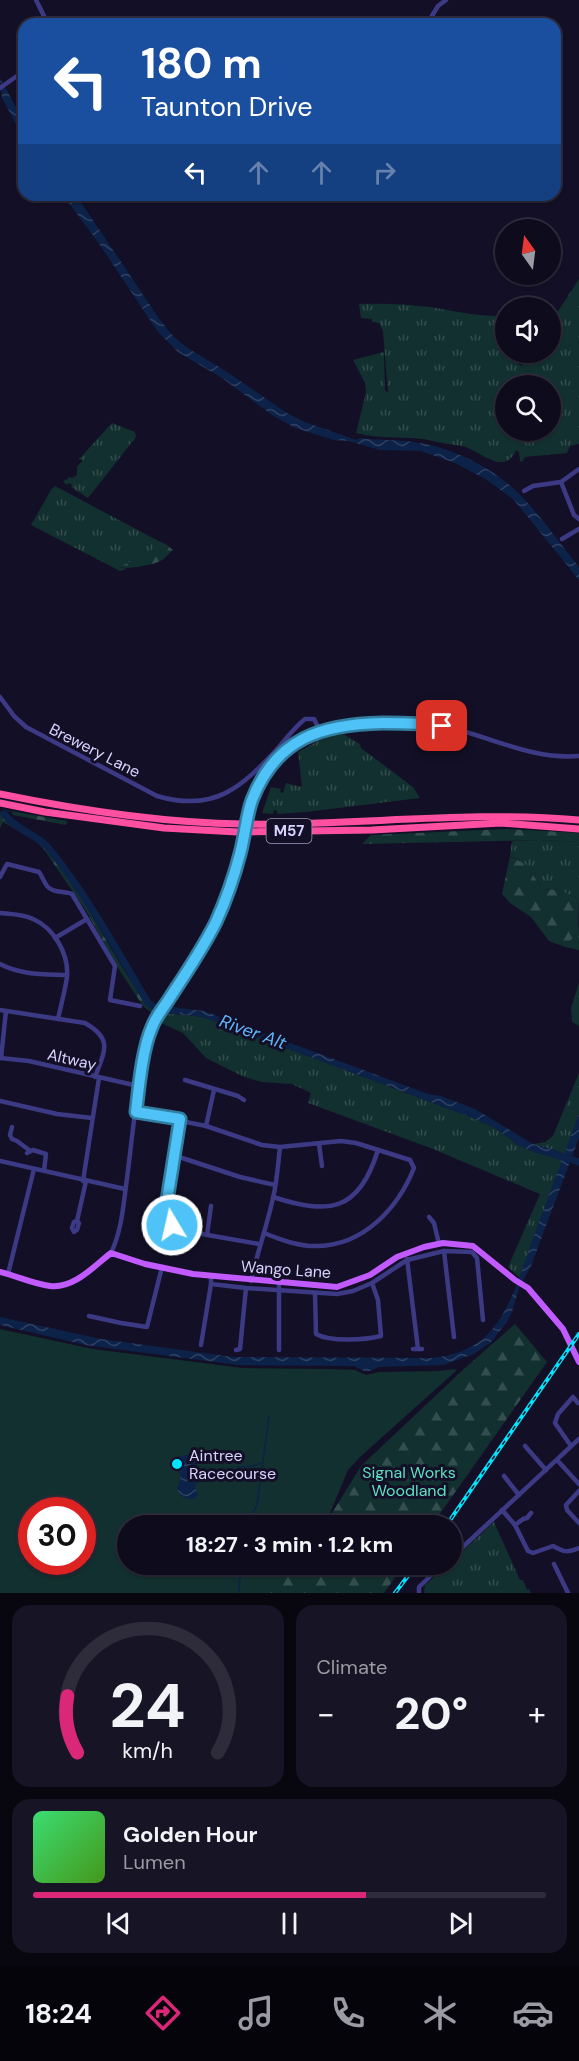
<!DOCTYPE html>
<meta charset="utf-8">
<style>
:root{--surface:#0e0b1c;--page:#171425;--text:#f1f3f6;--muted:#9b9ba3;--line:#2e2b3b;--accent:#db2777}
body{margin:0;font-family:"DM Sans",sans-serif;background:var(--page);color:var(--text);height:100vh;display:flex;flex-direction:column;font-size:22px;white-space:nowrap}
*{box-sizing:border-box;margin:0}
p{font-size:20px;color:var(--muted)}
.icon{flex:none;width:33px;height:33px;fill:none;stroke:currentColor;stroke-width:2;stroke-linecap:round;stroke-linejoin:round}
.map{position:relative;height:1593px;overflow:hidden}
.drawer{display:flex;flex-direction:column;gap:12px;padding:12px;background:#08060f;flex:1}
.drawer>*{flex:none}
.hud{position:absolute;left:18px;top:18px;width:543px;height:183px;border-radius:18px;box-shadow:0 2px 4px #0004,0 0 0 2px var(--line);background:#1a4fa0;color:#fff;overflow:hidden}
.needle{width:39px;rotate:346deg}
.fabs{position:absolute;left:495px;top:219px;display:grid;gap:12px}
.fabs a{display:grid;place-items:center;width:66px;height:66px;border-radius:50%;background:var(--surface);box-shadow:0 2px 4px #0004,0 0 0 2px var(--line);font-size:30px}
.speed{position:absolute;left:18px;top:1497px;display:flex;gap:12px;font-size:30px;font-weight:700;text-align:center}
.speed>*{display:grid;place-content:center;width:78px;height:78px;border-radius:50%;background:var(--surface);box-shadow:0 2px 4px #0004,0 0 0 2px var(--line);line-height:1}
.speed .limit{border:9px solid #d22;background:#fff;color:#111}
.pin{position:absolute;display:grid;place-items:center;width:51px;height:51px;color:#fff;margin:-26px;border-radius:12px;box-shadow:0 3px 9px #0006}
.me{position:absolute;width:66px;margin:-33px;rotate:351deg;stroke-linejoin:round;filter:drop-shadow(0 0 4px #0008)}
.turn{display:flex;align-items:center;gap:21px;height:126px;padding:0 24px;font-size:27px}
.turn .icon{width:78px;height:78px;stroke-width:2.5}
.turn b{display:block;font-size:42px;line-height:51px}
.lanes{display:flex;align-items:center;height:57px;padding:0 24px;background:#0003;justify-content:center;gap:30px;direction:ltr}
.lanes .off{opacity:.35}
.big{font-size:45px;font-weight:700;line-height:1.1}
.drawer .card{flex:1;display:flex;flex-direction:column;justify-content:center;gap:9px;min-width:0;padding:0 21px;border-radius:18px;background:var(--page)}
.drawer .dial{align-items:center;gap:0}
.dial svg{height:156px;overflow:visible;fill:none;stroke:var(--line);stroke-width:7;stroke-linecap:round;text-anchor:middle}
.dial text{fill:var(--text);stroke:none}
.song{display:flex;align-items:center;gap:18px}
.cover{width:72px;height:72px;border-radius:9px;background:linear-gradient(135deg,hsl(140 70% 55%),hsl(100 70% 35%))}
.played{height:6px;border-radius:3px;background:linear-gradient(90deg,var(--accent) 65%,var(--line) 65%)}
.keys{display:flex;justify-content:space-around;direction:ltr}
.heat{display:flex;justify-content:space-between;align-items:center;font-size:33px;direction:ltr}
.drawer .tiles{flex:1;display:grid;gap:12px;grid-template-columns:1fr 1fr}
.card:last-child{grid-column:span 2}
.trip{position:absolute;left:117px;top:1515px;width:345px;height:60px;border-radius:30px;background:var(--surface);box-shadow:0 2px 4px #0004,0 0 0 2px var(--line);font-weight:700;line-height:60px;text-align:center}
.tabs{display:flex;height:96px;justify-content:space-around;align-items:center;background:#06040b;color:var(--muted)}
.tabs .icon{width:42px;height:42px}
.tabs .current{color:var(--accent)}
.tabs b{font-size:27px;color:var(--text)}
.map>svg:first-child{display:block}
</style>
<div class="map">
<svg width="579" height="1593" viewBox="0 0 579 1593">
<defs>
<pattern id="grass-tufts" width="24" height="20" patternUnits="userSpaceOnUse" patternTransform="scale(1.5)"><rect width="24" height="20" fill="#12302f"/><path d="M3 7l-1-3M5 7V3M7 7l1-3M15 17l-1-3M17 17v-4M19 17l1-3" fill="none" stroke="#344d4e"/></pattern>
<pattern id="forest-firs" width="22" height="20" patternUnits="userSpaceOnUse" patternTransform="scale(1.5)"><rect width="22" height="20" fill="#12302f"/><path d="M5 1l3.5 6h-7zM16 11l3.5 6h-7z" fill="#344d4e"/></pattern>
<pattern id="water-waves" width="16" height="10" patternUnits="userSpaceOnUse" patternTransform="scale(1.5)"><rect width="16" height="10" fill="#0c2248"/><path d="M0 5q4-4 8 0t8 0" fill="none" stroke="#2f4163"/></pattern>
</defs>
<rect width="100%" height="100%" fill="#130f26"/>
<g fill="url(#grass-tufts)" fill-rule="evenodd">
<path d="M579,279V444L570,446L567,453L525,457L522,462L520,461L519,452L516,450C506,476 481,453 466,447C460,445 453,445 448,444C436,442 423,438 411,438C392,437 374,438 356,433L366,392L365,383L353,360L384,352L385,390L388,393L383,331L379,323L372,322V319L361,318L359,304C382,303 406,304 430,307C455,311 480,317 505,316L506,352L526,353L518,364L522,366L531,353L550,352L551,322ZM506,386H550V430H506Z"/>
<path d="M112,423L135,432L136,437L88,498L71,487L72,485L69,483L67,485L63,481L68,479L69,477L72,478L77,475V467L83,460L79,459Z"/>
<path d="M55,486L147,535L156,548L120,567L127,569L120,571L31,525L51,490Z"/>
<path d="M340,732L360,744L361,748L413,787L420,798L306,812L277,814V811L274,810L273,814L262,813L271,787L281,789L280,792L283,793L286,783L302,787L298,752L316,742Z"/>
<path d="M540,840L579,842V899L558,890L542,889C536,877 524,860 510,856L512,841Z"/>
<path d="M579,922V950L565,947L578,932Z"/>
<path d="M579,983V1026L572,1022L571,1008Z"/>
<path d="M166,1013L203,1017L468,1116L495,1128L518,1145L534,1152L559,1158L561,1152L533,1144L545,1142L553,1136L579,1073V1114L520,1278L508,1267L540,1194L433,1149L308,1103L311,1093L292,1084L262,1082L244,1077L206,1058L183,1033L161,1023Z"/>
<path d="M494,1522L520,1580H523L527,1590L529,1589L531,1593H424L425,1585L448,1565L452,1564V1561Z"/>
</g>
<g fill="url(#forest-firs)">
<path d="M147,535L167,545L173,550C168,554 164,560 158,562C150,565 126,570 120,567L155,548Z"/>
<path d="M0,809L67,821L66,825L13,815L12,812Z"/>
<path d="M0,811C12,833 38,835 52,854C88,902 113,958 147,1004V1007L148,1005L158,1010L155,1013L153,1014L143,1006L116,965L88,914L43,848L36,841L3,822L0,828Z"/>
<path d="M507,829L579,833V842L540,840L362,844L371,835Z"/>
<path d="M510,856L527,865L542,889L558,890L579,899L578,932L565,947L549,941L531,917L510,903L502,894Z"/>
<path d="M515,1324L547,1362L432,1525L324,1526L361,1466L466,1367Z"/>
<path d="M287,1565H404L384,1593H255Z"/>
</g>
<path fill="#12302f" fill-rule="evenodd" d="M0,1329L93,1349L243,1368L331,1369L355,1370L366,1375L379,1372L438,1371L455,1369L456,1371L360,1457L348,1470L325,1525L128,1526V1564L291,1565L261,1593H0ZM32,1510H82V1562H32Z"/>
<g fill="url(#water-waves)">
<path d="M0,78L24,122V139L2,98Z"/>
<path d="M63,195H76L160,320L173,336L186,347L224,370L287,413L305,422L356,440L361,438C380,441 401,439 420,443C457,449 499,471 524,499C544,520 561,545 579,567V580L514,500L487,480L455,463L421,451L380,450L349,441L334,440L295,428L272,415L222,378L178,352L158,332L100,245Z"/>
<path d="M170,1007L204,1011L428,1094L441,1096L475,1109L533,1144L561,1152L559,1159L534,1152L518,1145L495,1128L468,1116L203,1017L166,1013Z"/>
<path d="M579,1114V1138L531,1266L519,1288L512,1312L507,1322L491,1342L474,1354L443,1365L379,1367L370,1371H364L354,1366L238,1365L85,1345L0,1325V1317L101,1339L233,1357L432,1358C452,1356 471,1350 486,1336C512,1310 521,1271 533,1238C548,1197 564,1155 579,1114Z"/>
<path d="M192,1454L196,1458V1473L200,1479L195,1486L198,1496C194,1501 184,1499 179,1494L177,1488L181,1476L172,1462L175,1457Z"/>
</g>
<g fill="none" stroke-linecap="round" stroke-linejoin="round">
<g stroke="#0c2248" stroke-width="1.5">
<path d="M238,1467L253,1466L261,1463"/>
<path d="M247,1526L257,1505L269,1416"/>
<path d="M239,1592L240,1576"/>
</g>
<g stroke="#0c2248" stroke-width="7">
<path d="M4,814C17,831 38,834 51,851C88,897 118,952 148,1003L156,1008L177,1011"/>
<path d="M553,1154L579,1162"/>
</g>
<g stroke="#3d3a85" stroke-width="4.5">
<path d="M36,0L48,24"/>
<path d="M427,24L438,6L446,0"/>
<path d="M0,88L24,71"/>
<path d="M561,482L574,515L579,519"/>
<path d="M561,482L579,469"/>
<path d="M524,491L533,486L561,482"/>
<path d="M562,539L579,529"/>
<path d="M0,697L14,716L26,727L157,796C215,813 242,787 279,747C287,737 295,727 305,719H314L320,731"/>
<path d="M248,814C259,774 287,740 329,728C346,723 365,724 383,723C406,723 429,723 451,728C494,738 533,760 579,756"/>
<path d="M0,877L7,864L39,872C42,876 44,882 47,886C52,893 64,891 72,894L115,966L110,1000L140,1006"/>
<path d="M0,913C11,914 23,914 33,919C54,928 69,954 67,977C65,991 61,1005 58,1019"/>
<path d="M55,938L87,919"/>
<path d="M0,964C21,975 43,974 67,975"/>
<path d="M0,1010L85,1023C113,1039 105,1050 95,1077"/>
<path d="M0,1058L29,1061L138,1086"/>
<path d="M1,1058L6,1011"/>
<path d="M185,1080L238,1096L244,1100"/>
<path d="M0,1101L57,1114L92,1118"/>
<path d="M136,1112L206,1126L262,1145L280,1147L341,1141L356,1143L410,1160L414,1168C398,1208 364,1245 318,1246C300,1247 281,1240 264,1233"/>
<path d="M180,1119L166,1207L168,1220L179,1230L259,1244"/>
<path d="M206,1126L214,1090"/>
<path d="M12,1127L10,1135L12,1139L17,1141L29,1150"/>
<path d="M319,1144L322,1166"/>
<path d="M27,1153L33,1150L46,1154L44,1171"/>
<path d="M176,1156L240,1177L275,1185"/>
<path d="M0,1161L125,1189"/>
<path d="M83,1181L99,1078"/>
<path d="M273,1197C329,1215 359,1212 378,1150"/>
<path d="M429,1217L434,1223L439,1244"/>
<path d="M77,1221L86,1181"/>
<path d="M77,1221L79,1223L77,1230L74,1232L72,1228L74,1222Z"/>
<path d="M207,1235L211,1206"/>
<path d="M444,1251L454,1337"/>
<path d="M111,1253C121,1232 123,1209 126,1186C133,1135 136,1083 150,1033C156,1010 183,980 196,959C219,923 234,882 243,841"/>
<path d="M407,1259L418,1349"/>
<path d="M8,1274L34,1169"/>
<path d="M211,1277V1284L246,1288L337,1294L353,1291L372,1283L407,1260L444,1251L472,1252L477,1258L483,1320"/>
<path d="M251,1281C257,1253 267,1226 273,1198C277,1182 278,1164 280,1147"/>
<path d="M279,1282V1350"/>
<path d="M315,1293L316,1334C330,1342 365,1340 381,1336L378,1300L372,1283"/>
<path d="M89,1316L121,1323L147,1327L162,1267"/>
<path d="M201,1345L211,1284"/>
<path d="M413,1349H422"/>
<path d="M236,1350L240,1349L246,1288"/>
<path d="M525,1446L546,1470"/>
<path d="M571,1446L555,1423L558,1414L573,1397L578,1403"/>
<path d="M557,1460L579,1484"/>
<path d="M504,1476L519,1495"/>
<path d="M579,1491L566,1505L567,1510L579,1523"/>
<path d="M502,1510L515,1525L528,1551L533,1553L553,1546C564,1552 567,1553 579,1548"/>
<path d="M515,1525L523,1519L527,1518L531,1513"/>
<path d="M452,1557L579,1439"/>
<path d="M554,1564L568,1593"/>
<path d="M419,1593V1587L443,1564"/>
</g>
<path stroke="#c25bff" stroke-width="6" d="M0,1272C17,1276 33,1284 50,1286C74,1289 94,1266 111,1253L145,1264L193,1274L337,1287L370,1275L397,1257L424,1247L443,1243L473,1246L515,1280L528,1288L563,1329L579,1362"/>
<g stroke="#ff4fa3" stroke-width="7">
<path d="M0,794C78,810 163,823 243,824C355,826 467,810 579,820"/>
<path d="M0,803L45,812L164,828L238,832L372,830L501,823L579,829"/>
</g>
<g stroke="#00e5ff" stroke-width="4">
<g id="rail">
<path d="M446,1526L579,1334"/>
<path d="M395,1593L417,1564"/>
</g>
</g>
<use href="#rail" stroke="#130f26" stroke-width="1.5" stroke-dasharray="4.5" stroke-linecap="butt"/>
<path stroke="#3d3a85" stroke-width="4.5" d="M243,841L248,814"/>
</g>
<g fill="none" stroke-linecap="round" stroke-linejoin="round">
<g stroke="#337fa1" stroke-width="15">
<path id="route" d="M172,1225L168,1220L166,1207L180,1119L136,1112C139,1087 142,1050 152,1027C156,1016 165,1006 171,996C187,972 203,948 216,922C226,900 234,877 240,854C245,836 246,817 252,800C276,738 322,724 383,723C403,723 422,723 442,726"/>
</g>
<use href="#route" stroke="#4fc3f7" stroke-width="10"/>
</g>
<circle fill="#00e5ff" stroke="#130f26" stroke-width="2" cx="177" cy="1464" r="6"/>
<g text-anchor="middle" stroke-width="6" stroke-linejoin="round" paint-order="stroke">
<rect fill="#130f26" stroke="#9e99be" stroke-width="1.5" x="266.5" y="819" width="45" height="24" rx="4.5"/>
<g font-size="15" font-weight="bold" fill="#d9d4ff">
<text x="289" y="836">M57</text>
</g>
<g font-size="16" fill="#d9d4ff" stroke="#130f26">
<text transform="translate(95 750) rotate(27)" y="6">Brewery Lane</text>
<text transform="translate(72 1059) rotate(13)" y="6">Altway</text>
<text transform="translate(286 1269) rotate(4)" y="6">Wango Lane</text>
</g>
<g font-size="16" fill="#d9d4ff" stroke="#130f26" text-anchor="start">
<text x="189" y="1461">Aintree<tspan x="189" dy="18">Racecourse</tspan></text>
</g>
<g font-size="16" fill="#5fe0c0" stroke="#130f26">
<text x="409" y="1478">Signal Works<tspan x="409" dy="18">Woodland</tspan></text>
</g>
<g font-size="18" font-style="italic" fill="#62b6ff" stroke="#130f26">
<text transform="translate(253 1032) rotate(20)" y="6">River Alt</text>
</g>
</g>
</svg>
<div class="fabs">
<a><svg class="needle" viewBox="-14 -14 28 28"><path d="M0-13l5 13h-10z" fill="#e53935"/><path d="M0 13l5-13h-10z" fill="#9b9ba3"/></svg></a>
<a><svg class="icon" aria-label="sound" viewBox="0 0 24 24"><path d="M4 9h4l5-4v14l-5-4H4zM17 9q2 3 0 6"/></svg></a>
<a><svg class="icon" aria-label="search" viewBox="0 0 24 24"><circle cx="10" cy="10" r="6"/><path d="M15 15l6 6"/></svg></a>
</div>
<div class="speed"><div class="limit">30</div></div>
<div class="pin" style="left:442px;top:726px;background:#d93025"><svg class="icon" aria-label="arrive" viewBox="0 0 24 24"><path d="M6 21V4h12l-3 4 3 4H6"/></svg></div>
<svg class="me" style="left:172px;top:1225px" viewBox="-20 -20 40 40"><circle r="17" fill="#4fc3f7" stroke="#fff" stroke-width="3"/><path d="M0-11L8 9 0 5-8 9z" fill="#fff"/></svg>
<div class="trip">18:27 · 3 min · 1.2 km</div>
<div class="hud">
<div class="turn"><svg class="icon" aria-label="left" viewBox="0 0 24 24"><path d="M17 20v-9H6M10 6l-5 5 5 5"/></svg><div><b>180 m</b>Taunton Drive</div></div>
<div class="lanes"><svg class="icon" aria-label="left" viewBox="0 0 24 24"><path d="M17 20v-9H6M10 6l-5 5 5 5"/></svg><svg class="icon off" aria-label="ahead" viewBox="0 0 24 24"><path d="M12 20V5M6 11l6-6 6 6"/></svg><svg class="icon off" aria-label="ahead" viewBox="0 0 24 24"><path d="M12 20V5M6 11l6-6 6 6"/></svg><svg class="icon off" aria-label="right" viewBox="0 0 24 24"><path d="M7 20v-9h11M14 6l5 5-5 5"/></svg></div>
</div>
</div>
<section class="drawer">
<div class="tiles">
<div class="card dial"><svg viewBox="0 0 100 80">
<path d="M14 69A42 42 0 1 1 86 69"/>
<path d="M14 69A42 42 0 0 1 9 40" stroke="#db2777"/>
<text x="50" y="56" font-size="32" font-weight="700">24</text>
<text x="50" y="72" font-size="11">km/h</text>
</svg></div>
<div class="card"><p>Climate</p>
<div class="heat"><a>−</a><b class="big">20°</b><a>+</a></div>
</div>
<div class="card">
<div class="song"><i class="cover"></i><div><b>Golden Hour</b><p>Lumen</p></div></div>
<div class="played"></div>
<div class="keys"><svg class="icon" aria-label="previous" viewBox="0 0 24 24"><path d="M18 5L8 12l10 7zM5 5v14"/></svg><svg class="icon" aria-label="pause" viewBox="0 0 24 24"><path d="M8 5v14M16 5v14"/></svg><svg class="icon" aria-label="next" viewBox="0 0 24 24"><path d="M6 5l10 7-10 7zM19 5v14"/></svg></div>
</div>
</div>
</section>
<nav class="tabs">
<b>18:24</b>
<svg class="icon current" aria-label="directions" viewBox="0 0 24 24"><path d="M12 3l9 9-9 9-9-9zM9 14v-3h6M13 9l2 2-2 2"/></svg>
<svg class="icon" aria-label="music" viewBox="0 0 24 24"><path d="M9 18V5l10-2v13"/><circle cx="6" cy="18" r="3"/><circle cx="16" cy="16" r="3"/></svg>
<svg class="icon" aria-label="phone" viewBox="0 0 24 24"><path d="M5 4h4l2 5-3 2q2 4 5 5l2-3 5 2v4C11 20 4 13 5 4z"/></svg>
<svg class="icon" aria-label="climate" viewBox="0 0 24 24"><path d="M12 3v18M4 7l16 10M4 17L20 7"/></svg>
<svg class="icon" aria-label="car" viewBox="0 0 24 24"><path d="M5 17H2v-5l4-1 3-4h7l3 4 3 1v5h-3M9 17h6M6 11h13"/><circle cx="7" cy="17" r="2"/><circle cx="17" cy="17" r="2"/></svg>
</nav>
